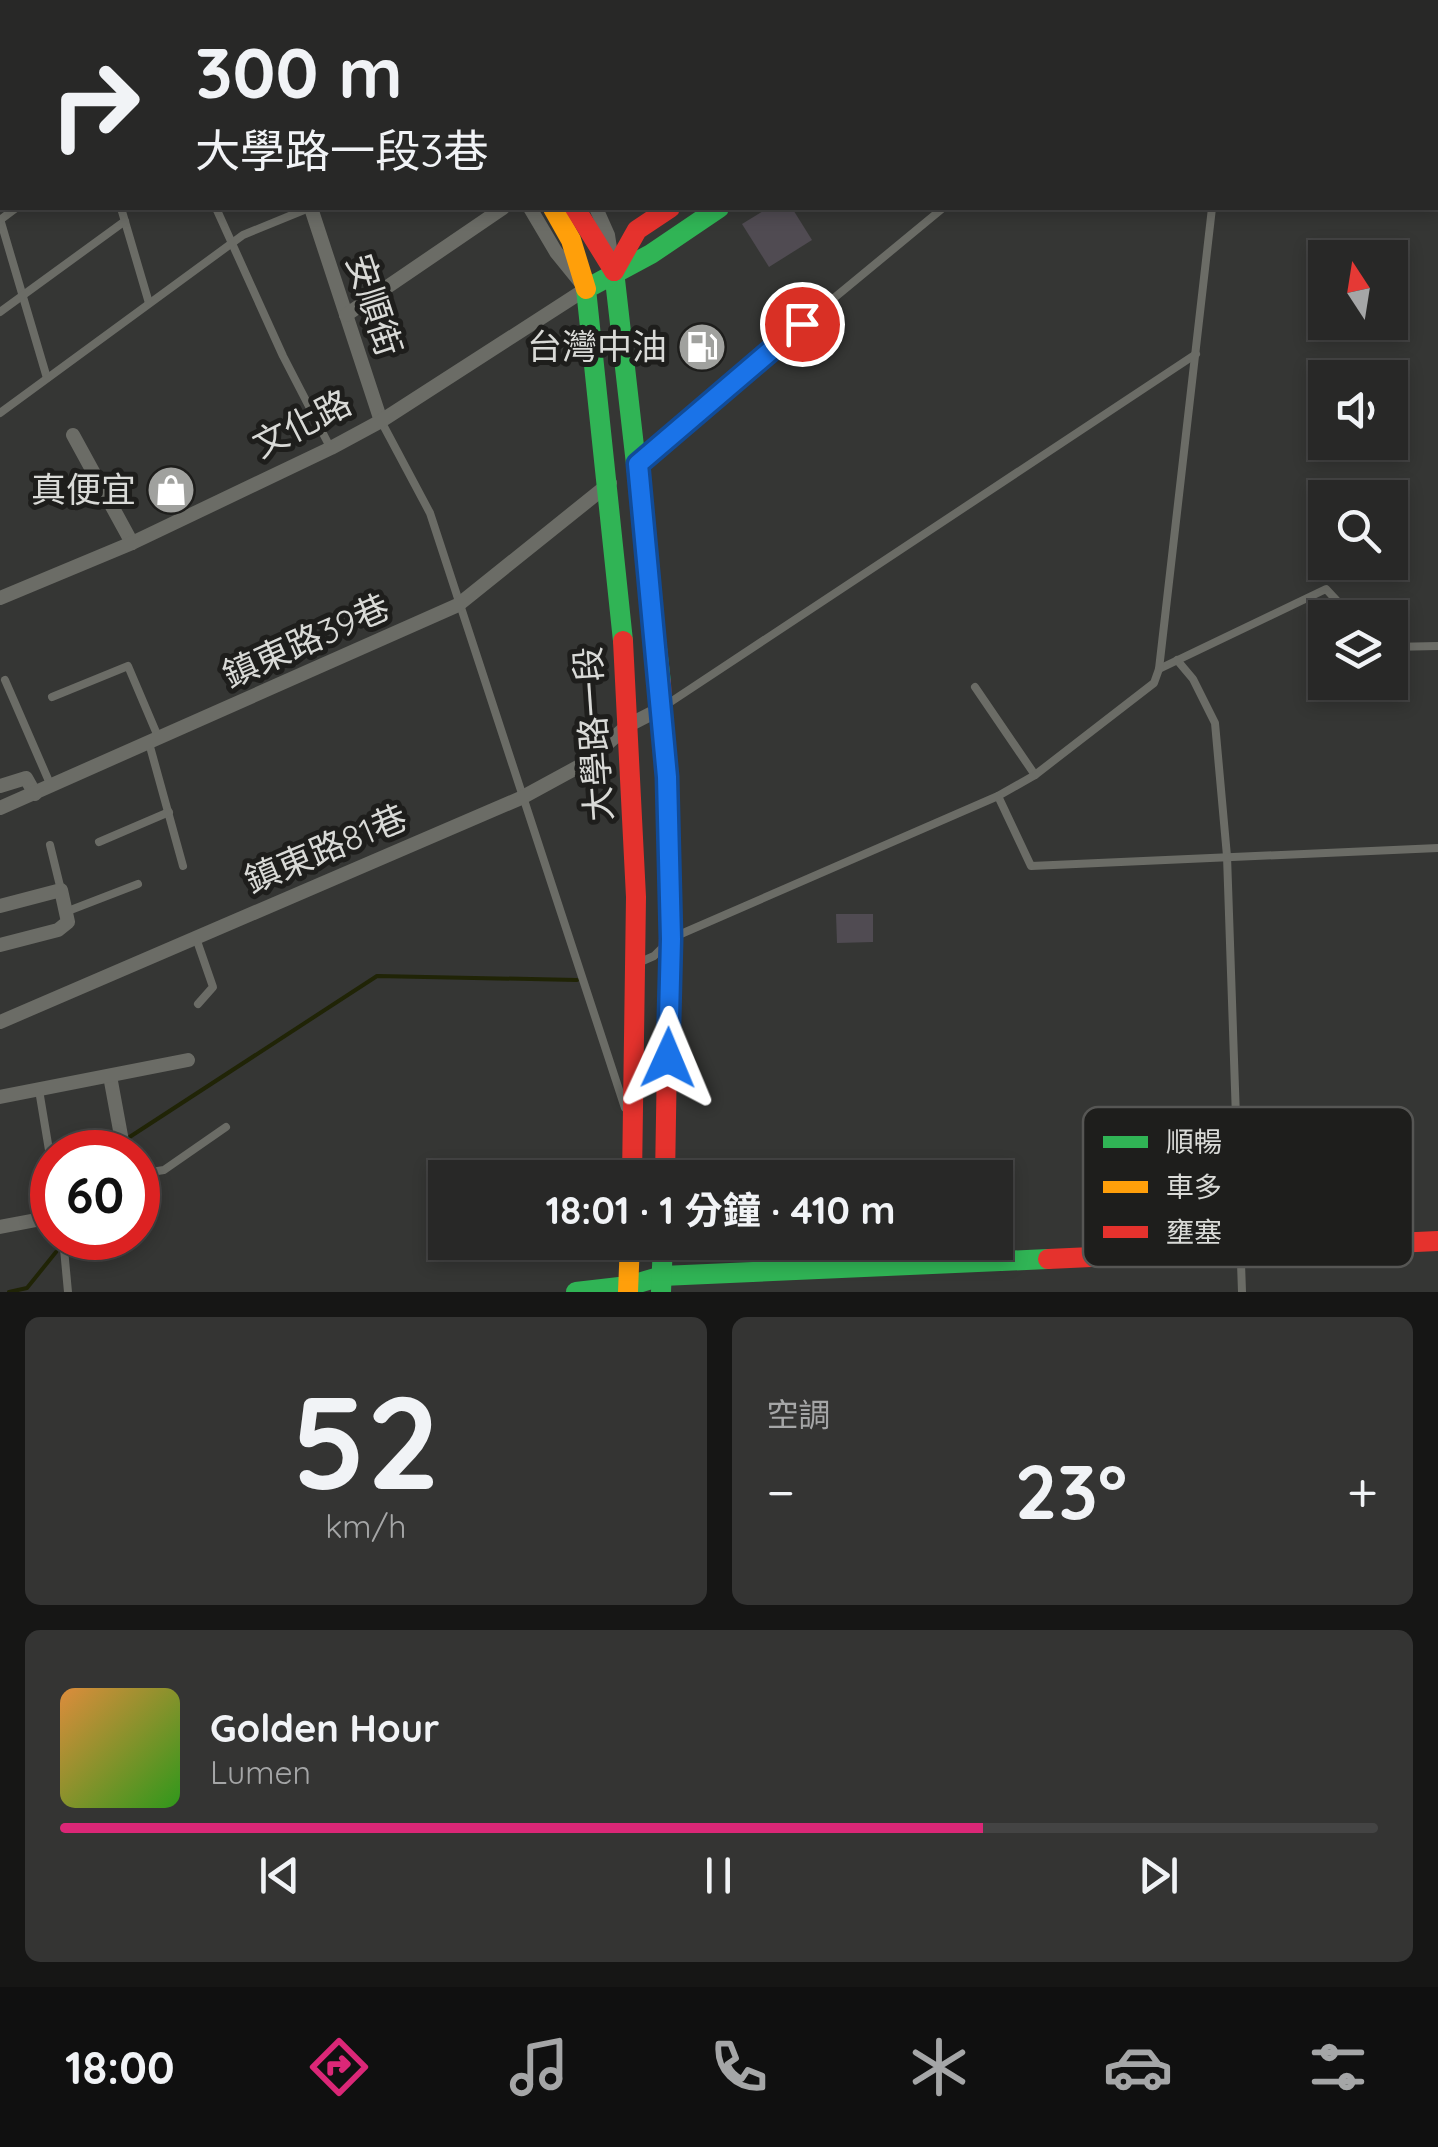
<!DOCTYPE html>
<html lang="zh-TW">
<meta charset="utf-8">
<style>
:root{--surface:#282827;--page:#343433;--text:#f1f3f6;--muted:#a5a6a7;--line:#444;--accent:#db2777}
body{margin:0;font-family:Quicksand,"Noto Sans TC",sans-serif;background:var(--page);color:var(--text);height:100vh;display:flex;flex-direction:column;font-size:38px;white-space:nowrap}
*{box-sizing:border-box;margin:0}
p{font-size:32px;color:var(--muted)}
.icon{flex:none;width:55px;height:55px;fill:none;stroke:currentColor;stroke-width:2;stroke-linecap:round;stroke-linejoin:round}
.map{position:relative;height:1292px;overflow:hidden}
.panel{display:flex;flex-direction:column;gap:25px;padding:25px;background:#161615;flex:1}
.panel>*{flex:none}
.hud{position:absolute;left:0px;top:0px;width:1440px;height:210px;box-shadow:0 5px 15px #0003,0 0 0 2px var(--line);background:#282827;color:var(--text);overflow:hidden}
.needle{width:65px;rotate:348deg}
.tools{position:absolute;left:1308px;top:240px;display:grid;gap:20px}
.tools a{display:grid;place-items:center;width:100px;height:100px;border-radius:0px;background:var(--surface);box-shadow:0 5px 15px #0003,0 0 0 2px var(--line);font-size:50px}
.speed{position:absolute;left:30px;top:1130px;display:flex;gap:20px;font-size:50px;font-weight:700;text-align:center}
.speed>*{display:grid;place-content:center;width:130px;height:130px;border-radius:50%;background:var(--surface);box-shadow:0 5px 15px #0003,0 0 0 2px var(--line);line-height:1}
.speed .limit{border:15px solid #d22;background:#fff;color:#111}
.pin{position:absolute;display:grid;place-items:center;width:85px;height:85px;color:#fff;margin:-42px;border:5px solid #fff;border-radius:50%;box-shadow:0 2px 10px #0007}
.me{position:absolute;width:110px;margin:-55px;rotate:1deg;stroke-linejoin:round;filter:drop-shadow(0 0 8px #0008)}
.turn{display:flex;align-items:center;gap:35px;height:210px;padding:0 30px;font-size:45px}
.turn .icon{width:130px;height:130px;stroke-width:2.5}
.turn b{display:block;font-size:70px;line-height:85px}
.big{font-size:75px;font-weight:700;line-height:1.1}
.panel .card{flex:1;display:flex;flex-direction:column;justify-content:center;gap:15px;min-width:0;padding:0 35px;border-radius:15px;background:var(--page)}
.panel .dial{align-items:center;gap:0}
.dial b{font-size:130px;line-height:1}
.song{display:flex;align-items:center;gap:30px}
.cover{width:120px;height:120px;border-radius:15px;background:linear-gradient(135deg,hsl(30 70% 55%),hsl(110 70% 35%))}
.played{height:10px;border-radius:5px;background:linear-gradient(90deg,var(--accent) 70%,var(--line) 70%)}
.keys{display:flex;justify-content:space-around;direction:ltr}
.heat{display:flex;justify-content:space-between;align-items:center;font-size:55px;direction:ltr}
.panel .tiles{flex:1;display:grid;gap:25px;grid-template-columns:1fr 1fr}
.card:last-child{grid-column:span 2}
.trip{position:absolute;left:428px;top:1160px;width:585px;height:100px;border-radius:0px;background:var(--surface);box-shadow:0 5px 15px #0003,0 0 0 2px var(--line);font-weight:700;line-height:100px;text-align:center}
.tab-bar{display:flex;height:160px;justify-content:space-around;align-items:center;background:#101010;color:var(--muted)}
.tab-bar .icon{width:70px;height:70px}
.tab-bar .selected{color:var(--accent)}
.tab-bar b{font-size:45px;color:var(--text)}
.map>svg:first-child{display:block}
</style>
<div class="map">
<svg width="1438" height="1292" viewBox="0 0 1438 1292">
<rect width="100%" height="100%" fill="#353634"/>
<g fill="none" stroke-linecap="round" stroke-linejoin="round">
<g stroke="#202406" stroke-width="4">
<path d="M125,1140L377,976L577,980"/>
<path d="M106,1152L117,1145"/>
<path d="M9,1292L27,1288L56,1252"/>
</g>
</g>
<g fill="#504b52">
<path d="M768,208H792L812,240L769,267L742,224Z"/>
<path d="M836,914H873V942L837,943Z"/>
</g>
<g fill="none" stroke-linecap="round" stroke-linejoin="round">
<g stroke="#6b6c66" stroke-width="8">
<path d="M125,0L126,2"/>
<path d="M1232,2L1236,0"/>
<path d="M1438,35V34"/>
<path d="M0,124L2,123"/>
<path d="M121,208L149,303"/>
<path d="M216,208L283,356L330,447"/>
<path d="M0,219L47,378"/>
<path d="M0,220L16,208"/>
<path d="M0,312L125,221"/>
<path d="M0,413L243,235L309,208"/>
<path d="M381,421L430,513L625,1108"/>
<path d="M644,459L690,417L943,208"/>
<path d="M1390,647L1438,646"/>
<path d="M1177,660L1193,679L1215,723L1227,856L1242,1292"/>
<path d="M1159,669L1326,589L1353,618"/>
<path d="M5,680L51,786"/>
<path d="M975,687L1035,775"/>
<path d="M52,697L128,666L159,739"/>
<path d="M666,705L1196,354"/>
<path d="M149,743L183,866"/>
<path d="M998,796L1031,866L1438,848"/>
<path d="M99,842L169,812"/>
<path d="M50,845L61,890"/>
<path d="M68,911L138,884"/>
<path d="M674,937L998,796L1035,775L1154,683L1159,669L1212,208"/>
<path d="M196,938L213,987L198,1004"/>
<path d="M638,963L654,956L664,946"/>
<path d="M39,1090L52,1168"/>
<path d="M138,1174L164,1170L226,1127"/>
<path d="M63,1238L68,1292"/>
</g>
<g stroke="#6b6c66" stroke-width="14">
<path d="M252,0V2"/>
<path d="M334,0L338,2"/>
<path d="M425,0L428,2"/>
<path d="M1437,0L1438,1"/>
<path d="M77,2L84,0"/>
<path d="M618,2L624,0"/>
<path d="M0,29L2,28"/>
<path d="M311,208L381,421"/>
<path d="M596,208L608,235L612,261"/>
<path d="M346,315L503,208"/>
<path d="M73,435L132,543"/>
<path d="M0,598L132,543L331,448L381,421L586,289L556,252L530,208"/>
<path d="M0,786L26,778L35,794"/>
<path d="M0,808L458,605L610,483"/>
<path d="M0,906L61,890L68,922L58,930L0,945"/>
<path d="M0,1022L521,798L587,762L627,726L662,708"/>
<path d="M110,1076L124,1152"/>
<path d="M0,1097L188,1060"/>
<path d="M0,1227L52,1217"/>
</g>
<g stroke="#30b455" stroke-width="20">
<path d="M968,2L972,0"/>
<path d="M614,271L661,683"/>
<path d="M623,641L586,289L651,254L719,208"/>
<path d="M576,1292L628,1286L662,1276L1048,1259"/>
<path d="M661,1292L663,1242"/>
</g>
<g stroke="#ff9f0a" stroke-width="20">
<path d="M356,0L359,2"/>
<path d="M385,0L389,2"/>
<path d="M1020,2L1023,0"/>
<path d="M553,208L571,240L586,289"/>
<path d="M628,1292L630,1242"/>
</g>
<g stroke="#e5322d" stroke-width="20">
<path d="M575,208L614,271"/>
<path d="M614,271L637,230L670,208"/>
<path d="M623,641L636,897L632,1178"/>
<path d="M661,683L670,876L665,1178"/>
<path d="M1048,1259L1438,1241"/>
</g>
</g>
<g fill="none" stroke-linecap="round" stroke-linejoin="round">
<g stroke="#114b97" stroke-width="25">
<path id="route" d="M668,1058L671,939L667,777L638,464L802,324"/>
</g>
<use href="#route" stroke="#1a73e8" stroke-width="18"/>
</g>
<defs>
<g id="fuel-disc" transform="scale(2.5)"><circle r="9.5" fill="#a0a19e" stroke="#1e1e1c"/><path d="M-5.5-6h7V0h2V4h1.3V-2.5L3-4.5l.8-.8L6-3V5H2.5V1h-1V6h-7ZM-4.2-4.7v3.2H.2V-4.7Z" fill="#fff"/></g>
<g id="shop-disc" transform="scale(2.5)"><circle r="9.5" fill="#a0a19e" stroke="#1e1e1c"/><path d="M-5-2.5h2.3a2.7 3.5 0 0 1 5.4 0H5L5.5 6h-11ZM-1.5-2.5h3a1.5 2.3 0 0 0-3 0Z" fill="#fff"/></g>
</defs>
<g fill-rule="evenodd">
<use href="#fuel-disc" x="702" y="347"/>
<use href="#shop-disc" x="171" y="490"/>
</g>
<g text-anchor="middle" stroke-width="10" stroke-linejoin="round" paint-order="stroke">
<g font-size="35" fill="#d9dad7" stroke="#1e1e1c">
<text transform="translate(374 305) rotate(72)" y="12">安順街</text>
<text transform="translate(302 424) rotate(-27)" y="12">文化路</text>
<text transform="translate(306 641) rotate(-24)" y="12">鎮東路39巷</text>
<text transform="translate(594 734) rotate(-94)" y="12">大學路一段</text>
<text transform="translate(326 849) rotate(-23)" y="12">鎮東路81巷</text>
</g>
<g font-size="35" fill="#d9dad7" stroke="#1e1e1c" text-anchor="end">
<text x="667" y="359">台灣中油</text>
<text x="136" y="502">真便宜</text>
</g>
</g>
<rect x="1083" y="1107" width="330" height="160" rx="15" fill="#1e1e1c" stroke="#565654" stroke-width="2.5"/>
<rect x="1103" y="1136" width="45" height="12" fill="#30b455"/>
<rect x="1103" y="1181" width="45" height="12" fill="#ff9f0a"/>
<rect x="1103" y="1226" width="45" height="12" fill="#e5322d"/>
<g font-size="28" fill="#d9dad7">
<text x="1166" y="1152">順暢</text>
<text x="1166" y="1197">車多</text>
<text x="1166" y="1242">壅塞</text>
</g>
</svg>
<div class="tools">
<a><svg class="needle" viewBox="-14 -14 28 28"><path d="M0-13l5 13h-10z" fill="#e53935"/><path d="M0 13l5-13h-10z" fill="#a5a6a7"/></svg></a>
<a><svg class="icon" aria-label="sound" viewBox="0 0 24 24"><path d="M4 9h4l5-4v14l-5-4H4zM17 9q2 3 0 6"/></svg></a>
<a><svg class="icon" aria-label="search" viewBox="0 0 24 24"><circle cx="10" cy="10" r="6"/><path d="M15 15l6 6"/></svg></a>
<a><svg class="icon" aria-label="layers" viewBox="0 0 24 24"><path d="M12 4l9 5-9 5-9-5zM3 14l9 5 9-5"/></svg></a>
</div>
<div class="speed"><div class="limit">60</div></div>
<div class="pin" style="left:802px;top:324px;background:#d93025"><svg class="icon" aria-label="arrive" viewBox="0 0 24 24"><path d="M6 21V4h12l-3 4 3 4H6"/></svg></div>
<svg class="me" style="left:668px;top:1058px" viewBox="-20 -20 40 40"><path d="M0-17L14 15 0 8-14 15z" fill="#1a73e8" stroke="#fff" stroke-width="4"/></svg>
<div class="trip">18:01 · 1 分鐘 · 410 m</div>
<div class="hud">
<div class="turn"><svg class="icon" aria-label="right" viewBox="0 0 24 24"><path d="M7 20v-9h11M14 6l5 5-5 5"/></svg><div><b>300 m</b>大學路一段3巷</div></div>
</div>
</div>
<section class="panel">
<div class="tiles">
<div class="card dial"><b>52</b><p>km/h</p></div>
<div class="card"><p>空調</p>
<div class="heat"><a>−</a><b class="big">23°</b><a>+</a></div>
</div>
<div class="card">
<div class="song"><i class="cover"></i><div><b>Golden Hour</b><p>Lumen</p></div></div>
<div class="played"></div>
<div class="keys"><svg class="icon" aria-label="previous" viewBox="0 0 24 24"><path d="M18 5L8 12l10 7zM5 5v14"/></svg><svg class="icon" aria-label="pause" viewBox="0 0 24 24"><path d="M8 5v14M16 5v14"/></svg><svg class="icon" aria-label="next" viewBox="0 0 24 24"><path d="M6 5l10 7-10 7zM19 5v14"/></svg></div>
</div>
</div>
</section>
<nav class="tab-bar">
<b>18:00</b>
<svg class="icon selected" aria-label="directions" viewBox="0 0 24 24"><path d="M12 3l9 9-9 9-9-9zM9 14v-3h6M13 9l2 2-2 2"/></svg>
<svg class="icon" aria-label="music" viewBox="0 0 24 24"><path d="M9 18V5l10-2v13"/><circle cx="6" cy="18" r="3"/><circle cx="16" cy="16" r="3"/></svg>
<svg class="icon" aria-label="phone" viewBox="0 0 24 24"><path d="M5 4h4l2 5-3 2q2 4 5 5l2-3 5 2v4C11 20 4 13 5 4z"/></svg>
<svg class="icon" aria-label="climate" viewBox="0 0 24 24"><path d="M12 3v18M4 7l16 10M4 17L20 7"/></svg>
<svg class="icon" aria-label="car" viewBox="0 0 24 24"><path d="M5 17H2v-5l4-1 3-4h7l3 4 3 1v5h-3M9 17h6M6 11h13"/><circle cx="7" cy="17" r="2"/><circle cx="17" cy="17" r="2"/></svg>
<svg class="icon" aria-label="filters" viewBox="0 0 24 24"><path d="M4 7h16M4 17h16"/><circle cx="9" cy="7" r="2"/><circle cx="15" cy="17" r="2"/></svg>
</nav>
